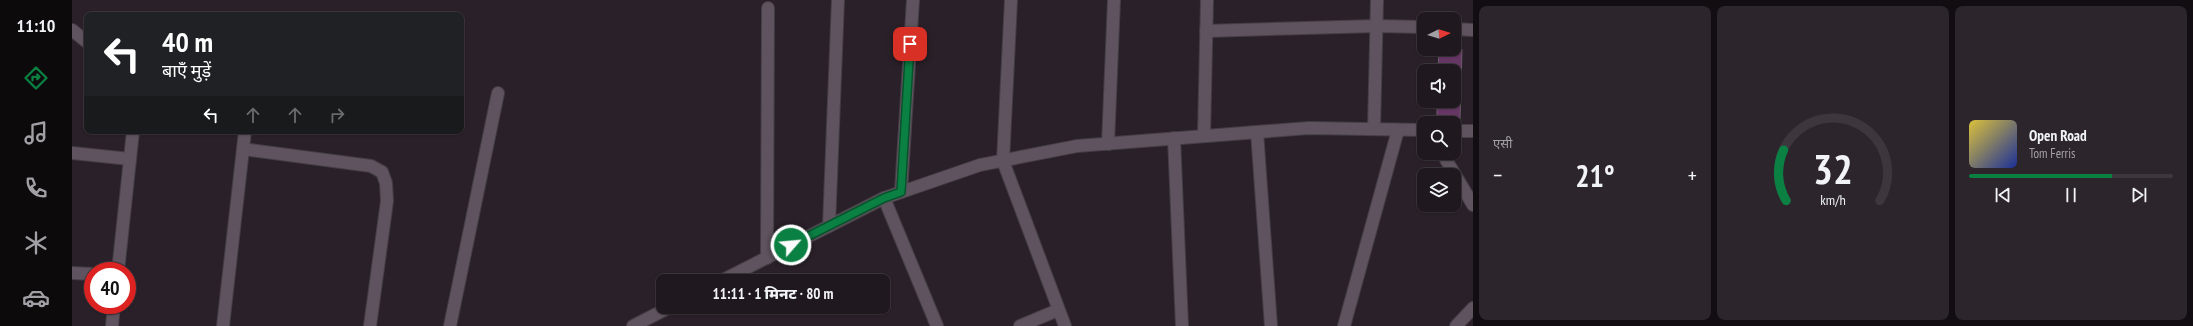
<!DOCTYPE html>
<html lang="hi">
<meta charset="utf-8">
<style>
:root{--surface:#20181f;--page:#2d252c;--text:#f1f3f6;--muted:#a2a0a4;--line:#3d373d;--accent:#0b8043}
body{margin:0;font-family:"PT Sans Narrow","Noto Sans Devanagari",sans-serif;background:var(--page);color:var(--text);height:100vh;display:flex;flex-direction:column;font-size:15px;white-space:nowrap}
*{box-sizing:border-box;margin:0}
p{font-size:13px;color:var(--muted)}
.icon{flex:none;width:22px;height:22px;fill:none;stroke:currentColor;stroke-width:2;stroke-linecap:round;stroke-linejoin:round}
.map{position:relative;flex:1;overflow:hidden}
.sheet{display:flex;flex-direction:column;gap:6px;padding:6px;background:#120d11;width:720px}
.sheet>*{flex:none}
.top-card{position:absolute;left:12px;top:12px;width:380px;height:122px;border-radius:8px;box-shadow:0 1px 3px #0004,0 0 0 1px var(--line);background:#202124;color:#fff;overflow:hidden}
.needle{width:26px;rotate:85deg}
.fabs{position:absolute;left:1345px;top:12px;display:grid;gap:8px}
.fabs a{display:grid;place-items:center;width:44px;height:44px;border-radius:8px;background:var(--surface);box-shadow:0 1px 3px #0004,0 0 0 1px var(--line);font-size:20px}
.speed{position:absolute;left:12px;top:262px;display:flex;gap:8px;font-size:20px;font-weight:700;text-align:center}
.speed>*{display:grid;place-content:center;width:52px;height:52px;border-radius:50%;background:var(--surface);box-shadow:0 1px 3px #0004,0 0 0 1px var(--line);line-height:1}
.speed .limit{border:6px solid #d22;background:#fff;color:#111}
.pin{position:absolute;display:grid;place-items:center;width:34px;height:34px;color:#fff;margin:-17px;border-radius:8px;box-shadow:0 2px 6px #0006}
.me{position:absolute;width:44px;margin:-22px;rotate:63deg;stroke-linejoin:round;filter:drop-shadow(0 0 3px #0008)}
.turn{display:flex;align-items:center;gap:14px;height:84px;padding:0 12px;font-size:18px}
.turn .icon{width:52px;height:52px;stroke-width:2.5}
.turn b{display:block;font-size:28px;line-height:34px}
.lanes{display:flex;align-items:center;height:38px;padding:0 12px;background:#0003;justify-content:center;gap:20px;direction:ltr}
.lanes .off{opacity:.35}
.big{font-size:30px;font-weight:800;line-height:1.1}
.sheet .card{flex:1;display:flex;flex-direction:column;justify-content:center;gap:6px;min-width:0;padding:0 14px;border-radius:8px;background:var(--page)}
.sheet .dial{align-items:center;gap:0}
.dial svg{height:104px;overflow:visible;fill:none;stroke:var(--line);stroke-width:7;stroke-linecap:round;text-anchor:middle}
.dial text{fill:var(--text);stroke:none}
.song{display:flex;align-items:center;gap:12px}
.cover{width:48px;height:48px;border-radius:6px;background:linear-gradient(135deg,hsl(50 70% 55%),hsl(230 70% 35%))}
.played{height:4px;border-radius:2px;background:linear-gradient(90deg,var(--accent) 70%,var(--line) 70%)}
.keys{display:flex;justify-content:space-around;direction:ltr}
.heat{display:flex;justify-content:space-between;align-items:center;font-size:22px;direction:ltr}
.sheet .tiles{flex:1;display:grid;gap:6px;grid-template-columns:repeat(3,1fr)}
.trip{position:absolute;left:584px;top:274px;width:234px;height:40px;border-radius:8px;background:var(--surface);box-shadow:0 1px 3px #0004,0 0 0 1px var(--line);font-weight:800;line-height:40px;text-align:center}
main{display:flex;flex:1;min-height:0}
.menu{display:flex;flex-direction:column;width:72px;justify-content:space-around;align-items:center;background:#0d0a0c;color:var(--muted)}
.menu .icon{width:28px;height:28px}
.menu .on{color:var(--accent)}
.menu b{font-size:18px;color:var(--text)}
.map>svg:first-child{display:block}
</style>
<main>
<nav class="menu">
<b>11:10</b>
<svg class="icon on" aria-label="directions" viewBox="0 0 24 24"><path d="M12 3l9 9-9 9-9-9zM9 14v-3h6M13 9l2 2-2 2"/></svg>
<svg class="icon" aria-label="music" viewBox="0 0 24 24"><path d="M9 18V5l10-2v13"/><circle cx="6" cy="18" r="3"/><circle cx="16" cy="16" r="3"/></svg>
<svg class="icon" aria-label="phone" viewBox="0 0 24 24"><path d="M5 4h4l2 5-3 2q2 4 5 5l2-3 5 2v4C11 20 4 13 5 4z"/></svg>
<svg class="icon" aria-label="climate" viewBox="0 0 24 24"><path d="M12 3v18M4 7l16 10M4 17L20 7"/></svg>
<svg class="icon" aria-label="car" viewBox="0 0 24 24"><path d="M5 17H2v-5l4-1 3-4h7l3 4 3 1v5h-3M9 17h6M6 11h13"/><circle cx="7" cy="17" r="2"/><circle cx="17" cy="17" r="2"/></svg>
</nav>
<div class="map">
<svg width="1401" height="326" viewBox="0 0 1401 326">
<rect width="100%" height="100%" fill="#2a2029"/>
<path fill="#663665" stroke="#685c67" d="M1367,49H1390L1388,119L1365,118V101H1382V71H1366Z"/>
<g fill="none" stroke-linecap="round" stroke-linejoin="round">
<g stroke="#453e45" stroke-width="14">
<g id="minor">
<path d="M939,0L931,161L993,326"/>
<path d="M1382,29L1401,30"/>
<path d="M0,30L15,42"/>
<path d="M1134,31L1304,26L1352,27"/>
<path d="M1302,129L1305,0"/>
<path d="M1382,131H1401"/>
<path d="M1185,132L1199,326"/>
<path d="M1132,136L1135,0"/>
<path d="M1102,138L1110,326"/>
<path d="M1036,144L1042,0"/>
<path d="M171,149L299,166L310,172L314,183L315,201L298,326"/>
<path d="M0,153L58,159"/>
<path d="M1370,153L1401,205"/>
<path d="M829,192L841,0"/>
<path d="M812,198L865,326"/>
<path d="M757,226L766,0"/>
<path d="M695,258L696,8"/>
<path d="M46,271L61,131"/>
<path d="M0,273L21,274"/>
<path d="M649,281L812,198L908,165L1005,146L1237,128L1352,130"/>
<path d="M40,326L42,305"/>
<path d="M151,326L173,131"/>
<path d="M378,326L426,93"/>
<path d="M561,326L598,307"/>
<path d="M948,326L986,310"/>
<path d="M1272,326L1326,130"/>
<path d="M1384,326L1401,308"/>
</g>
</g>
<use href="#minor" stroke="#5e535e" stroke-width="12"/>
</g>
<g fill="none" stroke-linecap="round" stroke-linejoin="round">
<g stroke="#07532c" stroke-width="10">
<path id="route" d="M719,245L812,198L829,192L838,44"/>
</g>
<use href="#route" stroke="#0b8043" stroke-width="7"/>
</g>
</svg>
<div class="fabs">
<a><svg class="needle" viewBox="-14 -14 28 28"><path d="M0-13l5 13h-10z" fill="#e53935"/><path d="M0 13l5-13h-10z" fill="#a2a0a4"/></svg></a>
<a><svg class="icon" aria-label="sound" viewBox="0 0 24 24"><path d="M4 9h4l5-4v14l-5-4H4zM17 9q2 3 0 6"/></svg></a>
<a><svg class="icon" aria-label="search" viewBox="0 0 24 24"><circle cx="10" cy="10" r="6"/><path d="M15 15l6 6"/></svg></a>
<a><svg class="icon" aria-label="layers" viewBox="0 0 24 24"><path d="M12 4l9 5-9 5-9-5zM3 14l9 5 9-5"/></svg></a>
</div>
<div class="speed"><div class="limit">40</div></div>
<div class="pin" style="left:838px;top:44px;background:#d93025"><svg class="icon" aria-label="arrive" viewBox="0 0 24 24"><path d="M6 21V4h12l-3 4 3 4H6"/></svg></div>
<svg class="me" style="left:719px;top:245px" viewBox="-20 -20 40 40"><circle r="17" fill="#0b8043" stroke="#fff" stroke-width="3"/><path d="M0-11L8 9 0 5-8 9z" fill="#fff"/></svg>
<div class="trip">11:11 · 1 मिनट · 80 m</div>
<div class="top-card">
<div class="turn"><svg class="icon" aria-label="left" viewBox="0 0 24 24"><path d="M17 20v-9H6M10 6l-5 5 5 5"/></svg><div><b>40 m</b>बाएँ मुड़ें</div></div>
<div class="lanes"><svg class="icon" aria-label="left" viewBox="0 0 24 24"><path d="M17 20v-9H6M10 6l-5 5 5 5"/></svg><svg class="icon off" aria-label="ahead" viewBox="0 0 24 24"><path d="M12 20V5M6 11l6-6 6 6"/></svg><svg class="icon off" aria-label="ahead" viewBox="0 0 24 24"><path d="M12 20V5M6 11l6-6 6 6"/></svg><svg class="icon off" aria-label="right" viewBox="0 0 24 24"><path d="M7 20v-9h11M14 6l5 5-5 5"/></svg></div>
</div>
</div>
<section class="sheet">
<div class="tiles">
<div class="card"><p>एसी</p>
<div class="heat"><a>−</a><b class="big">21°</b><a>+</a></div>
</div>
<div class="card dial"><svg viewBox="0 0 100 80">
<path d="M14 69A42 42 0 1 1 86 69"/>
<path d="M14 69A42 42 0 0 1 12 30" stroke="#0b8043"/>
<text x="50" y="56" font-size="32" font-weight="700">32</text>
<text x="50" y="72" font-size="11">km/h</text>
</svg></div>
<div class="card">
<div class="song"><i class="cover"></i><div><b>Open Road</b><p>Tom Ferris</p></div></div>
<div class="played"></div>
<div class="keys"><svg class="icon" aria-label="previous" viewBox="0 0 24 24"><path d="M18 5L8 12l10 7zM5 5v14"/></svg><svg class="icon" aria-label="pause" viewBox="0 0 24 24"><path d="M8 5v14M16 5v14"/></svg><svg class="icon" aria-label="next" viewBox="0 0 24 24"><path d="M6 5l10 7-10 7zM19 5v14"/></svg></div>
</div>
</div>
</section>
</main>
